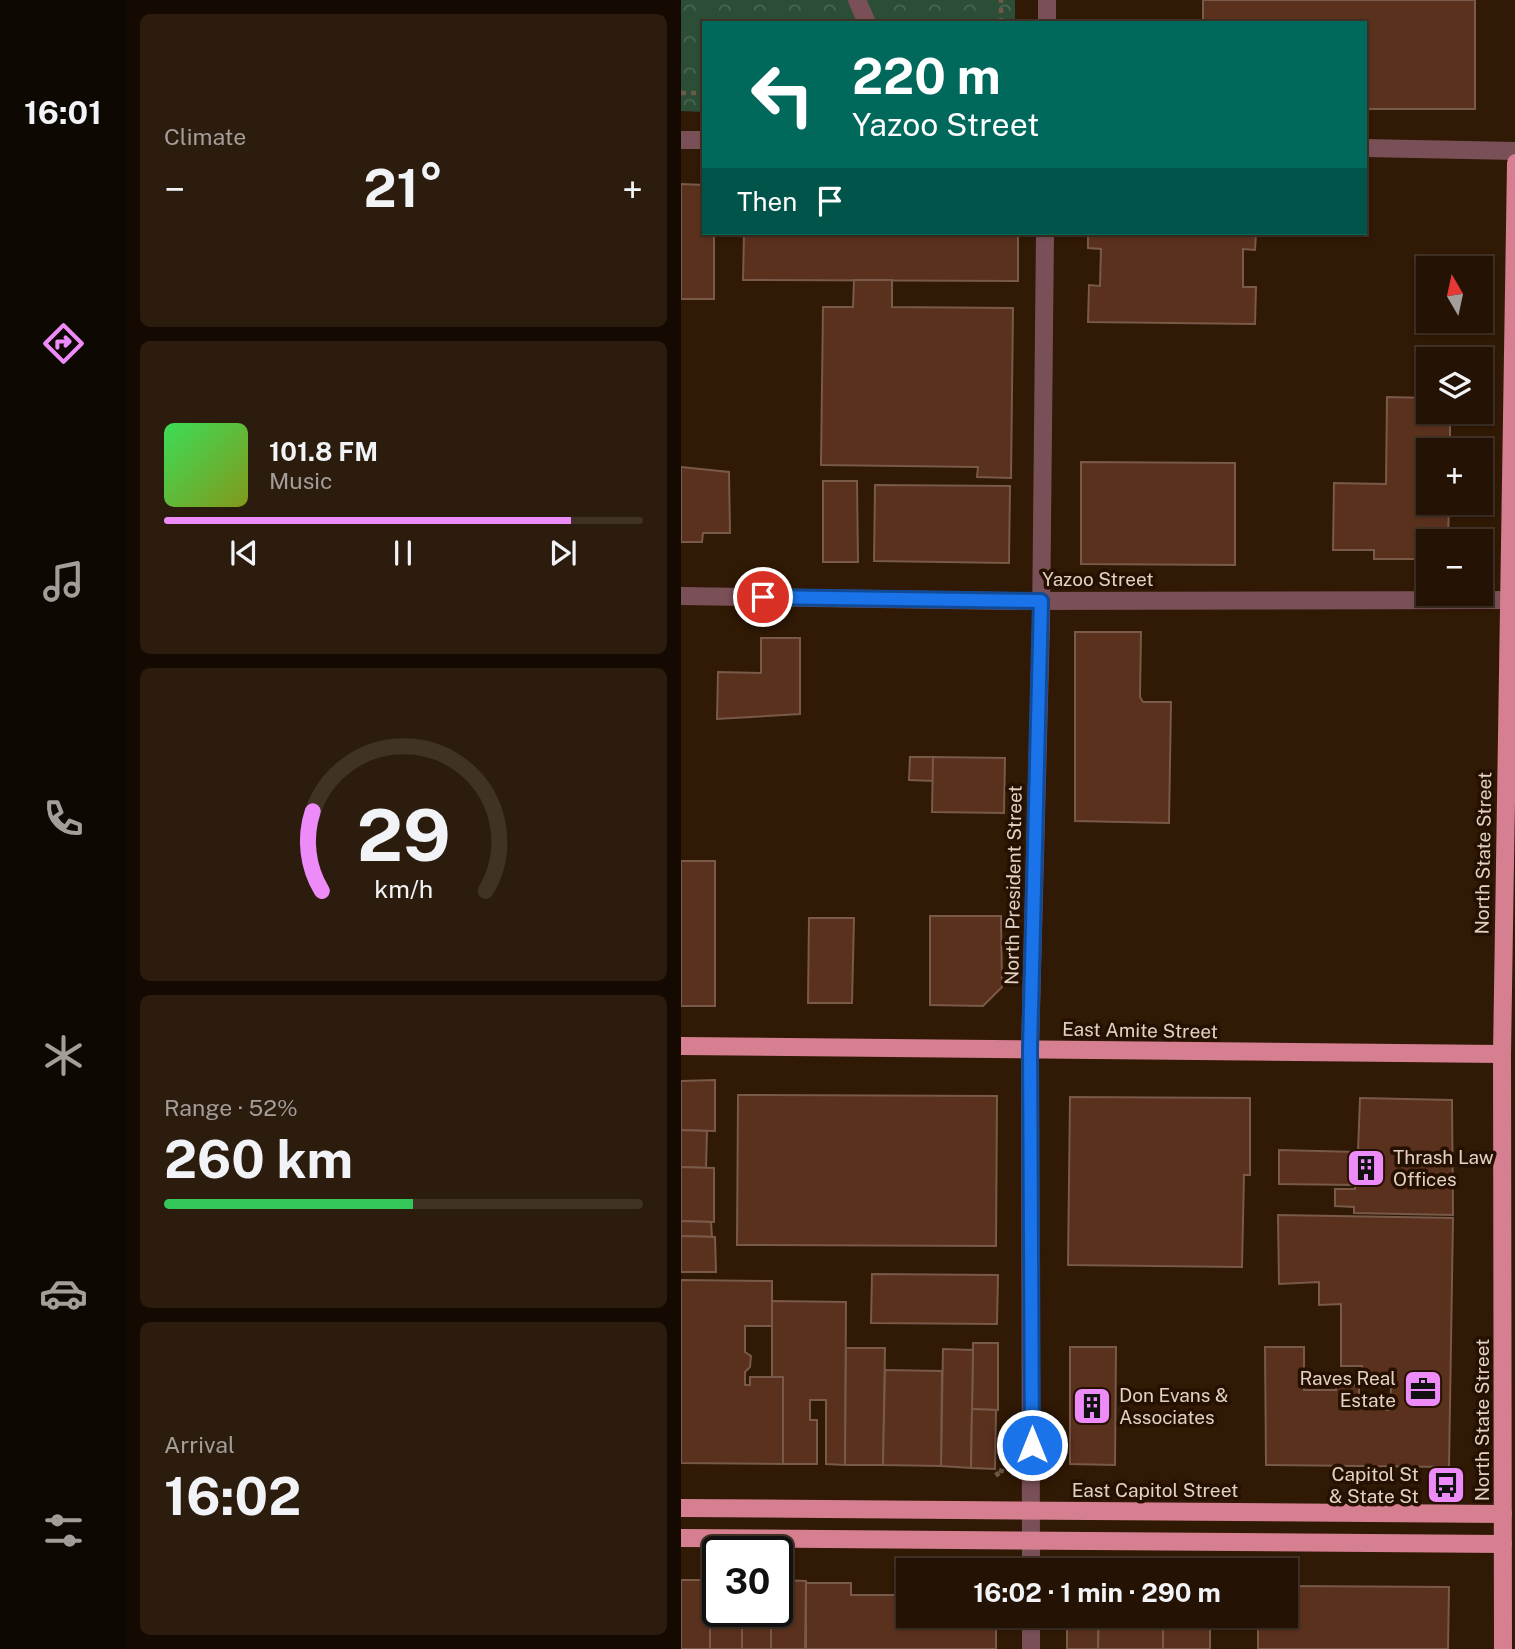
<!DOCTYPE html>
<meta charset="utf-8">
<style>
:root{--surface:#241304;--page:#2c1c0e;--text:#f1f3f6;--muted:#a39e9a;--line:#413226;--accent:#ed8cf9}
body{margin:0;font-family:"Public Sans",sans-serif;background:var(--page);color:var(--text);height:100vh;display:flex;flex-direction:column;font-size:26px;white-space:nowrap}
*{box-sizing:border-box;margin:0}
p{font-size:23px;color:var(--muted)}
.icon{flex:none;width:38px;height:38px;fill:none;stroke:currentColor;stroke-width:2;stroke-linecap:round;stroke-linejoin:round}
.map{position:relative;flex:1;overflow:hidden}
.panel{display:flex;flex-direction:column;gap:14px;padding:14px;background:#140a02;width:555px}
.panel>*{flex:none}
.hud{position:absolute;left:21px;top:21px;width:665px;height:214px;border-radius:0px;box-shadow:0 2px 5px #0004,0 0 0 2px var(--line);background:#00695c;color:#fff;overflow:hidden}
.needle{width:46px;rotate:351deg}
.buttons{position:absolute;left:735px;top:256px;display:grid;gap:14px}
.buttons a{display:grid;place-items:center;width:77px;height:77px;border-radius:0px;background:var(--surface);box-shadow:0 2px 5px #0004,0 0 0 2px var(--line);font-size:35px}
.speed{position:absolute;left:21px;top:1536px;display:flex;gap:14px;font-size:35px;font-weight:700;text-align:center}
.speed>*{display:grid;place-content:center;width:91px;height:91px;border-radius:50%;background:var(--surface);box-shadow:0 2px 5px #0004,0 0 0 2px var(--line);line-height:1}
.speed .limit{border:4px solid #111;border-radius:10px;background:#fff;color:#111}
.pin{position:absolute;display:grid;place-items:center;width:60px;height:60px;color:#fff;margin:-30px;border:4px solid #fff;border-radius:50%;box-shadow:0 2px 7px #0007}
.me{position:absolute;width:77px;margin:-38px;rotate:0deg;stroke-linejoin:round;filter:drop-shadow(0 0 5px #0008)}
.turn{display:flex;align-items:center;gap:24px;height:147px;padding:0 35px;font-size:32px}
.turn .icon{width:91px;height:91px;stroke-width:2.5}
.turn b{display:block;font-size:49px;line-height:60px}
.then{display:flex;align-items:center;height:66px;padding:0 35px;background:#0003;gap:14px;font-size:26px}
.big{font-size:52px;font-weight:700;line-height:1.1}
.panel .card{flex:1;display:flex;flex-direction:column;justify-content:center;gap:10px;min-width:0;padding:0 24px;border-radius:10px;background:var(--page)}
.panel .dial{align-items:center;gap:0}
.dial svg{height:182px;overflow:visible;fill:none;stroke:var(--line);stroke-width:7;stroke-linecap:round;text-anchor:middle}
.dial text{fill:var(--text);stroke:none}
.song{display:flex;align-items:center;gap:21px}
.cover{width:84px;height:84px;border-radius:10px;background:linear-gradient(135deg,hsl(130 70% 55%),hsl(70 70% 35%))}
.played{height:7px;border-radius:4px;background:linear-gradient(90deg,var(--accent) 85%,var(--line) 85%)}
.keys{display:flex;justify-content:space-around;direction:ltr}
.heat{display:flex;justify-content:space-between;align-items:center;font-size:38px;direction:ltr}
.charge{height:10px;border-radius:5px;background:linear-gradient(90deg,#34c759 52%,var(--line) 0)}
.trip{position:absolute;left:215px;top:1558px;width:402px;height:70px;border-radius:0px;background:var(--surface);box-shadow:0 2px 5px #0004,0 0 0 2px var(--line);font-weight:700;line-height:70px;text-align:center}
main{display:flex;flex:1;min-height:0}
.tab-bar{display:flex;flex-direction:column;width:126px;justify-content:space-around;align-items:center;background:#0e0802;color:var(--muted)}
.tab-bar .icon{width:49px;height:49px}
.tab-bar .active{color:var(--accent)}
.tab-bar b{font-size:32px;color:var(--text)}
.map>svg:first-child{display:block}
</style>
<main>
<nav class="tab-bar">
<b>16:01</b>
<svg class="icon active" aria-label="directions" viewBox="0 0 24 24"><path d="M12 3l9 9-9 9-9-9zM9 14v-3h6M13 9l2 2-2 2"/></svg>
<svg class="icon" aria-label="music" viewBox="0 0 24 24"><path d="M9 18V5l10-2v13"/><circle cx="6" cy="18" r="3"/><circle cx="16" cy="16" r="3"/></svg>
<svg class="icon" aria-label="phone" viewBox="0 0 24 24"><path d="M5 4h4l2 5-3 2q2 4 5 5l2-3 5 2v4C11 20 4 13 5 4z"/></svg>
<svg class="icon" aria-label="climate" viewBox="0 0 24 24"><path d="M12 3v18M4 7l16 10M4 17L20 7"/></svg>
<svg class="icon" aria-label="car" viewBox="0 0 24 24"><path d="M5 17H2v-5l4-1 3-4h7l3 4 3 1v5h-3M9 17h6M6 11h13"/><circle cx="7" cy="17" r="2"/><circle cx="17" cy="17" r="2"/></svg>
<svg class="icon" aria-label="filters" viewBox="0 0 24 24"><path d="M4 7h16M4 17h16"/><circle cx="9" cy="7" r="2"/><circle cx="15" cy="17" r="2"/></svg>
</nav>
<section class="panel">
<div class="card"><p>Climate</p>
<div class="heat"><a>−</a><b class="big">21°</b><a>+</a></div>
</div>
<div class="card">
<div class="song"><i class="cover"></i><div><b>101.8 FM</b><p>Music</p></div></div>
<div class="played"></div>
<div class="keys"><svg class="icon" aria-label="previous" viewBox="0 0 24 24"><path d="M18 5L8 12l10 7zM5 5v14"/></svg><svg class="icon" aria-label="pause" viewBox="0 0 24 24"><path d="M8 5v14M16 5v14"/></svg><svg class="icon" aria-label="next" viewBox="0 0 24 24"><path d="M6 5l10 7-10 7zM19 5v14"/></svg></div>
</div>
<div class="card dial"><svg viewBox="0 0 100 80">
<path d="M14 69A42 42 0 1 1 86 69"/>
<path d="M14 69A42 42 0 0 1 10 34" stroke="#ed8cf9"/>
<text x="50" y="56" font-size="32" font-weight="700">29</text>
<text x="50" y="72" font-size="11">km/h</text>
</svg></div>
<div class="card"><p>Range · 52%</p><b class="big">260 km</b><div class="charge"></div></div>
<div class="card"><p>Arrival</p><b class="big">16:02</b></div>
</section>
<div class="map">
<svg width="835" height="1649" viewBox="0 0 835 1649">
<defs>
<pattern id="park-crowns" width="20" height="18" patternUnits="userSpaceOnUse" patternTransform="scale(1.75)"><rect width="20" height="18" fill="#2c4d36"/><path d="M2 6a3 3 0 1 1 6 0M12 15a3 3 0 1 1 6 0" fill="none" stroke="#4a6652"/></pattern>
</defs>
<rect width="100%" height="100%" fill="#301905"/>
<path fill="url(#park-crowns)" d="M0,0H334V23H23V112L0,111Z"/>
<g fill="#5a311d" stroke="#78594a" stroke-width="2">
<path d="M522,0H794V109H684V23H522Z"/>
<path d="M0,184L23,185V233H33V299H0Z"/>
<path d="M63,233H337V281L62,280Z"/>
<path d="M407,233H575L574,250L562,249V287H575L574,324L407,322L408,285L419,286L420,249L407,248Z"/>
<path d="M173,280H211V307L332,308L330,478L296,477L297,467L140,465L142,307H172Z"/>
<path d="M706,397L747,398V411H769V450H747V502H768L767,541H747V559H693V550H652L653,483L705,484Z"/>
<path d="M400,462L554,463V565L400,564Z"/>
<path d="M0,467L48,472L49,533H22L21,542H0Z"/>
<path d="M142,481H176L177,562H142Z"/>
<path d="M194,485L329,486L328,563L193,561Z"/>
<path d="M394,632H460L459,697L462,702H490L488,823L394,821Z"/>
<path d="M80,638H119V714L36,719L37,672L80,673Z"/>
<path d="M229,757H252V781L228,780Z"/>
<path d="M252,757L324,758L323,813L251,812Z"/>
<rect x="0" y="861" width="34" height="145"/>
<path d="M249,916H320L321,987L302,1006L249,1005Z"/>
<path d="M128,918H173L171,1003H127Z"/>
<path d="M34,1080V1131L0,1130V1081Z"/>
<path d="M57,1095L316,1096L315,1246L56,1245Z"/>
<path d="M389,1097L569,1098V1175H563L561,1267L387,1265Z"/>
<path d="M679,1098L771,1100L772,1215L673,1213V1207L654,1206V1189H674V1185L598,1184V1150L677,1152Z"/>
<path d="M0,1130L26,1131L25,1168L0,1167Z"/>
<path d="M0,1167L33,1168V1222L0,1221Z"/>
<path d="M597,1215L772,1218L768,1467L585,1465L584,1347H623V1390H655V1384L678,1385V1401H703V1410H709L710,1387L681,1386V1366H660V1304L638,1305V1282L598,1284Z"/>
<path d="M0,1221L30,1222L31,1237L0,1236Z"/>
<path d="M0,1236L34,1237L35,1272H0Z"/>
<path d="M191,1274L317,1275L316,1324L190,1323Z"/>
<path d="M0,1280L91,1281V1326H64V1352L70,1356L69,1367L64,1372V1385H69V1377H102V1464L0,1463Z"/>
<path d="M91,1301L165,1302L164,1465L145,1464V1400H129V1420H136V1464H102V1377H91Z"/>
<path d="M292,1343H317V1410L291,1409Z"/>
<path d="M389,1347H435L434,1465L389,1464Z"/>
<path d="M165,1348H204L202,1465H164Z"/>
<path d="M262,1349L292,1350L290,1468L260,1466Z"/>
<path d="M204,1370L261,1371L260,1466L202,1465Z"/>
<path d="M291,1409L315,1410L314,1469L290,1468Z"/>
<rect x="0" y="1580" width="29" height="69"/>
<path d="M29,1580H37V1612H61V1649H29Z"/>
<path d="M96,1580L125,1581L124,1649H90V1612H96Z"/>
<path d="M125,1583H170V1595H228V1615H315V1649H125Z"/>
<path d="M606,1586L768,1587L767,1649H577V1615H606Z"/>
<rect x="61" y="1612" width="29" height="37"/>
<rect x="386" y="1615" width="31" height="34"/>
<path d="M418,1615H482V1649H417Z"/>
<rect x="482" y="1615" width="47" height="34"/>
</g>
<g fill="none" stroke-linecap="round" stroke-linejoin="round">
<g stroke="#6e5948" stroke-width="4.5" stroke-dasharray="5 5" stroke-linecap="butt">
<path d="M320,23V0"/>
<path d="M0,93H23"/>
<path d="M318,1470L324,1472"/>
<path d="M315,1472L319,1478"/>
</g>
<g stroke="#7a5058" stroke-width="18">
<path d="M176,0L186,23"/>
<path d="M366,23V0"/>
<path d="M0,140H23"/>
<path d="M684,148L835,151"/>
<path d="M0,596L329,601L835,600"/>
<path d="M350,1570L349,1049L360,624L364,233"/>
<path d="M350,1649V1615"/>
</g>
<g stroke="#d57f90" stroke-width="18">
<path d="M0,1046L821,1054"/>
<path d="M0,1508L822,1514"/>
<path d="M0,1538L822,1544"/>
<path d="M822,1649L821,1054L835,163"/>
</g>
</g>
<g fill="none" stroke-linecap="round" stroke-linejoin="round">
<g stroke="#114b97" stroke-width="18">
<path id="route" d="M82,597L360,601L349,1049L351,1445"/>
</g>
<use href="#route" stroke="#1a73e8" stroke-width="12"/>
</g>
<defs>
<g id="building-square" transform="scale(2.0125)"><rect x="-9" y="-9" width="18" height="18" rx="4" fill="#ed8cf9" stroke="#261000"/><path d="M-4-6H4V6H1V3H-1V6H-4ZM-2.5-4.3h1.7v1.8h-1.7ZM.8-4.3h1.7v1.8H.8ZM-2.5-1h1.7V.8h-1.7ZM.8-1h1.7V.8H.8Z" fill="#111"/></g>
<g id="office-square" transform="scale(2.0125)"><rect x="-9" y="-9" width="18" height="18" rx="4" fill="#ed8cf9" stroke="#261000"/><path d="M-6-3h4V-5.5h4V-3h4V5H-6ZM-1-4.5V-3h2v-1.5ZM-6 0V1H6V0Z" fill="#111"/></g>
<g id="bus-square" transform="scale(2.0125)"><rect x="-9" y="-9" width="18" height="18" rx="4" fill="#ed8cf9" stroke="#261000"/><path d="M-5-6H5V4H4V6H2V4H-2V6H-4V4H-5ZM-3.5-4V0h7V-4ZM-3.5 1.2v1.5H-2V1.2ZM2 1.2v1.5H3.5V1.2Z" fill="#111"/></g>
</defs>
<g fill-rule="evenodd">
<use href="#building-square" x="685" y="1168"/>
<use href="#office-square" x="742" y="1389"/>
<use href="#building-square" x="411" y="1406"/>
<use href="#bus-square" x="765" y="1485"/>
</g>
<g text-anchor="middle" stroke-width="7" stroke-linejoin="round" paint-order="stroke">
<g font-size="19" fill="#e2d2c6" stroke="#261000">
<text x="417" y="586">Yazoo Street</text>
<text transform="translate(802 853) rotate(-89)" y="7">North State Street</text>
<text transform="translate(332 885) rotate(-89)" y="7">North President Street</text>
<text transform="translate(459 1030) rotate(1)" y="7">East Amite Street</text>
<text transform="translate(801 1420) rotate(-90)" y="7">North State Street</text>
<text x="474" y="1497">East Capitol Street</text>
</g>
<g font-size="19" fill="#e2d2c6" stroke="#261000" text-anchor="start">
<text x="712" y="1164">Thrash Law<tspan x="712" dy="22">Offices</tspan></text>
<text x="715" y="1385" text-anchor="end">Raves Real<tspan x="715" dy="22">Estate</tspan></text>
<text x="438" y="1402">Don Evans &amp;<tspan x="438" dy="22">Associates</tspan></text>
<text x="738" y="1481" text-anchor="end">Capitol St<tspan x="738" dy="22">&amp; State St</tspan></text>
</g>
</g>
</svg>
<div class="buttons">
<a><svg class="needle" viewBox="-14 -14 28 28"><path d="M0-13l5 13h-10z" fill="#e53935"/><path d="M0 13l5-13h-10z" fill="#a39e9a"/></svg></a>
<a><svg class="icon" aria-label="layers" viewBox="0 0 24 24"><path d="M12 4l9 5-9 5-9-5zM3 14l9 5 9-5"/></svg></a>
<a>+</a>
<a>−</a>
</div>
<div class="speed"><div class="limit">30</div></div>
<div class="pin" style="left:82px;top:597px;background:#d93025"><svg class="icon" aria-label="arrive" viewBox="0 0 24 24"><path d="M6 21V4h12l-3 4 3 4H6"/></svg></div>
<svg class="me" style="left:351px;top:1445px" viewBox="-20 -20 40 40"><circle r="17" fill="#1a73e8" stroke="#fff" stroke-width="3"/><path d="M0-11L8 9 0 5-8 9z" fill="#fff"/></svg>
<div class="trip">16:02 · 1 min · 290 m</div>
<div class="hud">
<div class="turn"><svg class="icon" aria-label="left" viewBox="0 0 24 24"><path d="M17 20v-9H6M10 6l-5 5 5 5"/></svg><div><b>220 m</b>Yazoo Street</div></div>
<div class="then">Then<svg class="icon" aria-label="arrive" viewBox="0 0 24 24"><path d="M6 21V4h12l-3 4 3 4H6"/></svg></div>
</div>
</div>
</main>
